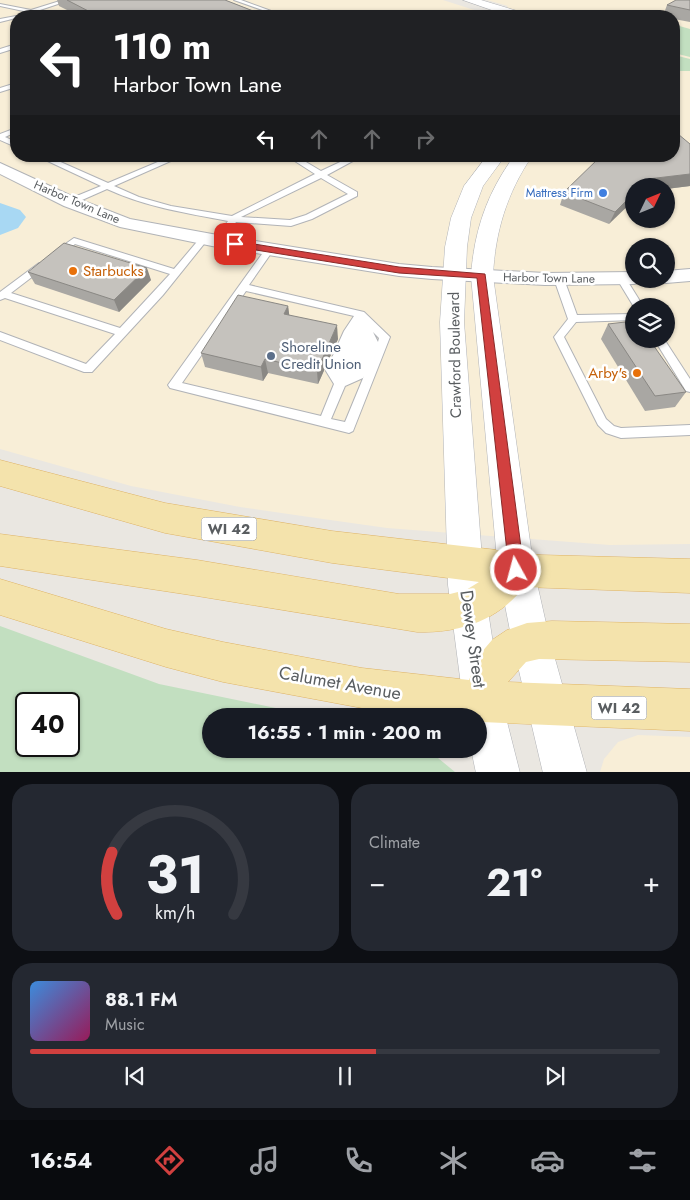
<!DOCTYPE html>
<meta charset="utf-8">
<style>
:root{--surface:#171b24;--page:#242831;--text:#f1f3f6;--muted:#9ea1a6;--line:#363941;--accent:#d1403f}
body{margin:0;font-family:Jost,sans-serif;background:var(--page);color:var(--text);height:100vh;display:flex;flex-direction:column;font-size:19px;white-space:nowrap}
*{box-sizing:border-box;margin:0}
p{font-size:16px;color:var(--muted)}
.icon{flex:none;width:28px;height:28px;fill:none;stroke:currentColor;stroke-width:2;stroke-linecap:round;stroke-linejoin:round}
.map{position:relative;height:772px;overflow:hidden}
.sheet{display:flex;flex-direction:column;gap:12px;padding:12px;background:#0d0f14;flex:1}
.sheet>*{flex:none}
.hud{position:absolute;left:10px;top:10px;width:670px;height:152px;border-radius:20px;box-shadow:0 1px 4px #0004;background:#202124;color:#fff;overflow:hidden}
.needle{width:32px;rotate:47deg}
.buttons{position:absolute;left:625px;top:178px;display:grid;gap:10px}
.buttons a{display:grid;place-items:center;width:50px;height:50px;border-radius:50%;background:var(--surface);box-shadow:0 1px 4px #0004;font-size:25px}
.speed{position:absolute;left:15px;top:692px;display:flex;gap:10px;font-size:25px;font-weight:700;text-align:center}
.speed>*{display:grid;place-content:center;width:65px;height:65px;border-radius:50%;background:var(--surface);box-shadow:0 1px 4px #0004;line-height:1}
.speed .limit{border:2px solid #111;border-radius:8px;background:#fff;color:#111}
.pin{position:absolute;display:grid;place-items:center;width:42px;height:42px;color:#fff;margin:-21px;border-radius:10px;box-shadow:0 2px 8px #0006}
.me{position:absolute;width:55px;margin:-28px;rotate:353deg;stroke-linejoin:round;filter:drop-shadow(0 0 4px #0008)}
.turn{display:flex;align-items:center;gap:18px;height:105px;padding:0 20px;font-size:22px}
.turn .icon{width:65px;height:65px;stroke-width:2.5}
.turn b{display:block;font-size:35px;line-height:42px}
.lanes{display:flex;align-items:center;height:48px;padding:0 20px;background:#0003;justify-content:center;gap:25px;direction:ltr}
.lanes .off{opacity:.35}
.big{font-size:38px;font-weight:700;line-height:1.1}
.sheet .widget{flex:1;display:flex;flex-direction:column;justify-content:center;gap:8px;min-width:0;padding:0 18px;border-radius:20px;background:var(--page)}
.sheet .dial{align-items:center;gap:0}
.dial svg{height:130px;overflow:visible;fill:none;stroke:var(--line);stroke-width:7;stroke-linecap:round;text-anchor:middle}
.dial text{fill:var(--text);stroke:none}
.song{display:flex;align-items:center;gap:15px}
.cover{width:60px;height:60px;border-radius:8px;background:linear-gradient(135deg,hsl(210 70% 55%),hsl(330 70% 35%))}
.played{height:5px;border-radius:2px;background:linear-gradient(90deg,var(--accent) 55%,var(--line) 55%)}
.keys{display:flex;justify-content:space-around;direction:ltr}
.heat{display:flex;justify-content:space-between;align-items:center;font-size:28px;direction:ltr}
.sheet .tiles{flex:1;display:grid;gap:12px;grid-template-columns:1fr 1fr}
.widget:last-child{grid-column:span 2}
.trip{position:absolute;left:202px;top:708px;width:285px;height:50px;border-radius:25px;background:var(--surface);box-shadow:0 1px 4px #0004;font-weight:700;line-height:50px;text-align:center}
.tab-bar{display:flex;height:80px;justify-content:space-around;align-items:center;background:#090b0e;color:var(--muted)}
.tab-bar .icon{width:35px;height:35px}
.tab-bar .on{color:var(--accent)}
.tab-bar b{font-size:22px;color:var(--text)}
.map>svg:first-child{display:block}
</style>
<div class="map">
<svg width="690" height="773" viewBox="0 0 690 773">
<rect width="100%" height="100%" fill="#eae7e1"/>
<g fill="#f8eed7" fill-rule="evenodd">
<path d="M0,0H443L493,16H16V156H674V16H495L508,6L487,0H690V544L610,545L387,528L316,518L240,507L131,486L0,449ZM634,186H666V219H634ZM634,246H666V279H634ZM634,306H666V339H634Z"/>
<path d="M638,735L690,737V772H600L604,759L618,742Z"/>
</g>
<g fill="#c2dfc0" fill-rule="evenodd">
<path d="M676,25L690,29V57L674,53V27Z"/>
<path d="M674,55L690,59V71H674Z"/>
<path d="M0,626L159,684L314,716H211V749H427L455,772H0ZM26,704H69V746H26Z"/>
</g>
<path fill="#a8d8f3" d="M0,203L20,210L26,217L18,228L0,235Z"/>
<g fill="none" stroke-linecap="round" stroke-linejoin="round">
<g stroke="#b1b3b7" stroke-width="2">
<g id="service">
<path d="M63,0H70L37,11L55,16H47L0,6V4L31,10Z"/>
<path d="M234,0H241L285,16H279Z"/>
<path d="M16,16V18L0,22V19L16,16H18Z"/>
<path d="M16,44V48L0,53V49Z"/>
<path d="M16,83V87L0,92V88Z"/>
<path d="M16,128V132L5,137L16,142V147L0,140V134Z"/>
<path d="M37,156H47L108,183L172,156H182L114,186L139,197L171,206L232,216L315,174L287,156H296L321,171L353,156H362L327,175L357,192V196L312,219L291,226L236,222L220,243L217,244L213,241L228,221C186,213 146,207 107,189L73,204H67V200L101,186ZM321,178L348,194L306,215L290,220L241,217Z"/>
<path d="M204,236L208,239L163,295L92,372H84L0,340V332L86,364L115,334L5,298L0,300V292L39,263H45V267L11,293L120,328L170,274L75,244L60,256H54V252L74,238L174,269L201,237Z"/>
<path d="M270,246L274,249L249,285L364,312L390,337L353,431L349,433L174,389L170,388L168,385L267,247ZM246,291L354,316L344,331L326,371L334,384L321,416L182,383ZM373,332L379,338L378,342ZM364,376L345,422L331,419L345,386L363,378Z"/>
<path d="M559,276L564,279L577,315L634,314V320L576,322L564,337L606,419L614,426L621,428L690,425V435L621,438L606,433L598,425L554,337L568,319L554,279Z"/>
<path d="M622,276L625,277L643,306L634,307L617,279Z"/>
<path d="M654,339H664L690,379V392L686,391Z"/>
</g>
</g>
<g stroke="#b1b3b7" stroke-width="2">
<g id="minor">
<path d="M0,163L76,198L130,219L212,234L399,264L432,267L545,273L634,272V279H643L641,282L634,284L545,285L432,279L399,276L212,246L120,227L64,206L0,174Z"/>
<path d="M690,269V281L666,283L657,279H666V271Z"/>
</g>
</g>
<g stroke="#b1b3b7" stroke-width="1">
<g id="tertiary">
<path d="M463,0H481L524,13L526,16H509Z"/>
<path d="M487,156H505L483,186L471,218L467,247L464,322L484,585L502,702L520,773H476L471,749H479V716H465L448,585L440,322L445,247L451,218L464,186Z"/>
<path d="M514,156H532C507,193 495,232 493,276L534,570L550,641L587,773H543L512,641L498,570L471,276C474,231 487,193 514,156Z"/>
</g>
</g>
<g stroke="#deb366" stroke-width="1">
<g id="primary">
<path d="M0,460L165,503L332,531L541,555L690,559V593L524,587C497,621 460,633 417,632L197,596L0,566V534L197,560L399,594H450L466,590L479,582L332,563L165,533L0,486Z"/>
<path d="M0,579L166,629L223,642L362,668L469,680L480,654L492,640L507,630L527,623L552,621L690,624V662L539,659L526,662L508,682L690,689V731L482,722L479,721V716H423L362,708L223,682L166,667L0,615Z"/>
</g>
</g>
<use href="#service" fill="#fff" fill-rule="evenodd"/>
<use href="#minor" fill="#fff" fill-rule="evenodd"/>
<use href="#tertiary" fill="#fff" fill-rule="evenodd"/>
<use href="#primary" fill="#f4e3ac" fill-rule="evenodd"/>
</g>
<g fill="#a9a7a3">
<path d="M57,0H225L266,16H79L59,6Z"/>
<path d="M690,0V22L674,19V16H663L667,5Z"/>
<path d="M690,144V186L666,189L634,186L609,224L560,205L564,192Z"/>
<path d="M28,272L151,280L119,312L35,284Z"/>
<path d="M288,306L289,315L338,339L318,384L268,373L263,381L205,367L201,353Z"/>
<path d="M608,324L686,392L675,407L645,411L601,339Z"/>
</g>
<g fill="#8a8884">
<path d="M690,174V186L666,189V186H641L648,179Z"/>
<path d="M634,193V200L609,224L615,212Z"/>
<path d="M147,268L151,280L119,312L114,300Z"/>
<path d="M288,306L290,320L284,314Z"/>
<path d="M337,325L338,339L318,384L317,371Z"/>
<path d="M265,359L268,373L263,381L261,367Z"/>
</g>
<g fill="#c5c2bd" stroke="#8a8884">
<path d="M67,0H225L266,16H98Z"/>
<path d="M676,0H690V10L667,5Z"/>
<path d="M674,134H678L690,144V174L648,179L641,186H634V193L615,212L564,192L601,156H674Z"/>
<path d="M64,243L147,268L114,300L28,272Z"/>
<path d="M238,295L288,306L284,314L337,325L317,371L265,359L261,367L201,353Z"/>
<path d="M634,321V339H649L686,392L655,396L608,324Z"/>
</g>
<path fill="#d1403f" stroke="#882a29" d="M235,241L399,267L485,274L524,570L522,575L516,577L511,575L509,570L477,278L399,273L231,246L230,244Z"/>
<circle fill="#3f7fe0" stroke="#fff" stroke-width="2" cx="603" cy="193" r="5"/>
<g fill="#e8710a" stroke="#fff" stroke-width="2">
<circle cx="73" cy="271" r="5"/>
<circle cx="637" cy="373" r="5"/>
</g>
<circle fill="#5c6f8a" stroke="#fff" stroke-width="2" cx="271" cy="356" r="5"/>
<g text-anchor="middle" stroke-width="5" stroke-linejoin="round" paint-order="stroke">
<g font-size="12" fill="#366cbe" stroke="#fff" text-anchor="end">
<text x="593" y="197">Mattress Firm</text>
</g>
<g font-size="12" fill="#595d60" stroke="#fff">
<text transform="translate(77 202) rotate(23)" y="4">Harbor Town Lane</text>
<text transform="translate(549 278) rotate(1)" y="4">Harbor Town Lane</text>
</g>
<g fill="#fff" stroke="#8b8e90" stroke-width="1">
<rect x="201.5" y="517.5" width="55" height="23" rx="4"/>
<rect x="591.5" y="696.5" width="55" height="23" rx="4"/>
</g>
<g font-size="14" font-weight="bold" fill="#595d60">
<text x="229" y="534">WI 42</text>
<text x="619" y="713">WI 42</text>
</g>
<g font-size="15" fill="#c56008" stroke="#fff" text-anchor="start">
<text x="83" y="276">Starbucks</text>
<text x="627" y="378" text-anchor="end">Arby's</text>
</g>
<g font-size="15" fill="#4e5e75" stroke="#fff" text-anchor="start">
<text x="281" y="352">Shoreline<tspan x="281" dy="17">Credit Union</tspan></text>
</g>
<g font-size="15" fill="#595d60" stroke="#fff">
<text transform="translate(455 355) rotate(-91)" y="5">Crawford Boulevard</text>
</g>
<g font-size="18" fill="#595d60" stroke="#fff">
<text transform="translate(473 639) rotate(82)" y="6">Dewey Street</text>
<text transform="translate(340 683) rotate(10)" y="6">Calumet Avenue</text>
</g>
</g>
</svg>
<div class="buttons">
<a><svg class="needle" viewBox="-14 -14 28 28"><path d="M0-13l5 13h-10z" fill="#e53935"/><path d="M0 13l5-13h-10z" fill="#9ea1a6"/></svg></a>
<a><svg class="icon" aria-label="search" viewBox="0 0 24 24"><circle cx="10" cy="10" r="6"/><path d="M15 15l6 6"/></svg></a>
<a><svg class="icon" aria-label="layers" viewBox="0 0 24 24"><path d="M12 4l9 5-9 5-9-5zM3 14l9 5 9-5"/></svg></a>
</div>
<div class="speed"><div class="limit">40</div></div>
<div class="pin" style="left:235px;top:244px;background:#d93025"><svg class="icon" aria-label="arrive" viewBox="0 0 24 24"><path d="M6 21V4h12l-3 4 3 4H6"/></svg></div>
<svg class="me" style="left:516px;top:570px" viewBox="-20 -20 40 40"><circle r="17" fill="#d1403f" stroke="#fff" stroke-width="3"/><path d="M0-11L8 9 0 5-8 9z" fill="#fff"/></svg>
<div class="trip">16:55 · 1 min · 200 m</div>
<div class="hud">
<div class="turn"><svg class="icon" aria-label="left" viewBox="0 0 24 24"><path d="M17 20v-9H6M10 6l-5 5 5 5"/></svg><div><b>110 m</b>Harbor Town Lane</div></div>
<div class="lanes"><svg class="icon" aria-label="left" viewBox="0 0 24 24"><path d="M17 20v-9H6M10 6l-5 5 5 5"/></svg><svg class="icon off" aria-label="ahead" viewBox="0 0 24 24"><path d="M12 20V5M6 11l6-6 6 6"/></svg><svg class="icon off" aria-label="ahead" viewBox="0 0 24 24"><path d="M12 20V5M6 11l6-6 6 6"/></svg><svg class="icon off" aria-label="right" viewBox="0 0 24 24"><path d="M7 20v-9h11M14 6l5 5-5 5"/></svg></div>
</div>
</div>
<section class="sheet">
<div class="tiles">
<div class="widget dial"><svg viewBox="0 0 100 80">
<path d="M14 69A42 42 0 1 1 86 69"/>
<path d="M14 69A42 42 0 0 1 11 31" stroke="#d1403f"/>
<text x="50" y="56" font-size="32" font-weight="700">31</text>
<text x="50" y="72" font-size="11">km/h</text>
</svg></div>
<div class="widget"><p>Climate</p>
<div class="heat"><a>−</a><b class="big">21°</b><a>+</a></div>
</div>
<div class="widget">
<div class="song"><i class="cover"></i><div><b>88.1 FM</b><p>Music</p></div></div>
<div class="played"></div>
<div class="keys"><svg class="icon" aria-label="previous" viewBox="0 0 24 24"><path d="M18 5L8 12l10 7zM5 5v14"/></svg><svg class="icon" aria-label="pause" viewBox="0 0 24 24"><path d="M8 5v14M16 5v14"/></svg><svg class="icon" aria-label="next" viewBox="0 0 24 24"><path d="M6 5l10 7-10 7zM19 5v14"/></svg></div>
</div>
</div>
</section>
<nav class="tab-bar">
<b>16:54</b>
<svg class="icon on" aria-label="directions" viewBox="0 0 24 24"><path d="M12 3l9 9-9 9-9-9zM9 14v-3h6M13 9l2 2-2 2"/></svg>
<svg class="icon" aria-label="music" viewBox="0 0 24 24"><path d="M9 18V5l10-2v13"/><circle cx="6" cy="18" r="3"/><circle cx="16" cy="16" r="3"/></svg>
<svg class="icon" aria-label="phone" viewBox="0 0 24 24"><path d="M5 4h4l2 5-3 2q2 4 5 5l2-3 5 2v4C11 20 4 13 5 4z"/></svg>
<svg class="icon" aria-label="climate" viewBox="0 0 24 24"><path d="M12 3v18M4 7l16 10M4 17L20 7"/></svg>
<svg class="icon" aria-label="car" viewBox="0 0 24 24"><path d="M5 17H2v-5l4-1 3-4h7l3 4 3 1v5h-3M9 17h6M6 11h13"/><circle cx="7" cy="17" r="2"/><circle cx="17" cy="17" r="2"/></svg>
<svg class="icon" aria-label="filters" viewBox="0 0 24 24"><path d="M4 7h16M4 17h16"/><circle cx="9" cy="7" r="2"/><circle cx="15" cy="17" r="2"/></svg>
</nav>
